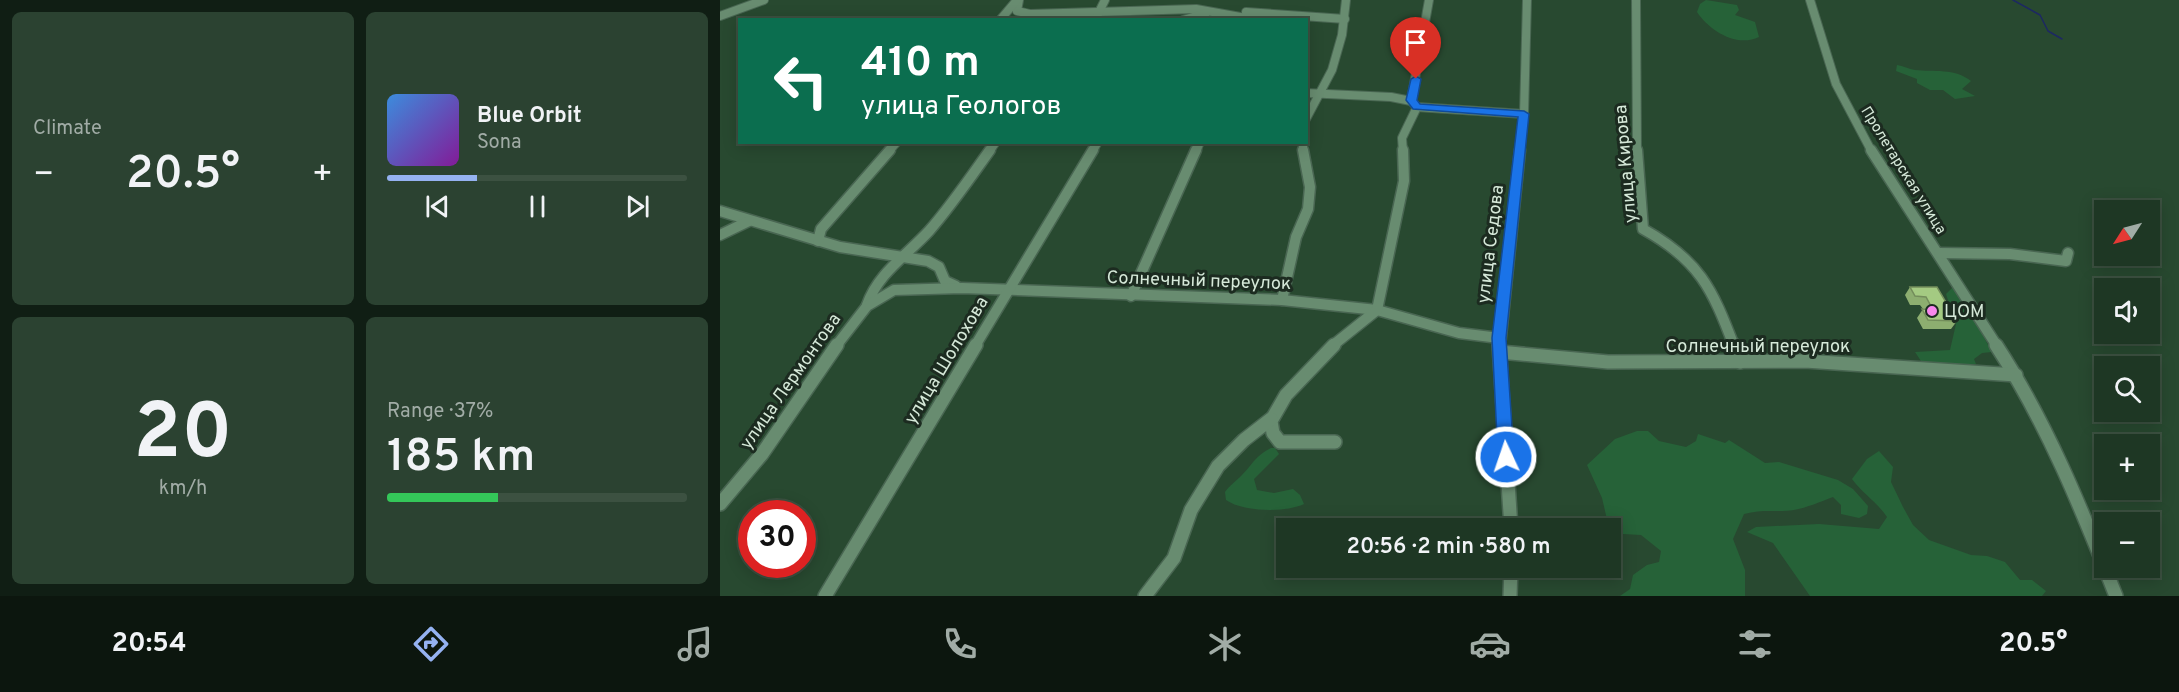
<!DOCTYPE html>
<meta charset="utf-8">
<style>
:root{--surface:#1e3724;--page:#2b4231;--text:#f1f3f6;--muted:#a1aca6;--line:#3c5141;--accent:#95b2f1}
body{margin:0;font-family:Overpass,sans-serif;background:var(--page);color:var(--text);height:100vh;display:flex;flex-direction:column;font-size:22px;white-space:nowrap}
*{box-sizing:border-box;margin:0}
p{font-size:20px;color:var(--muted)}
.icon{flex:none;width:33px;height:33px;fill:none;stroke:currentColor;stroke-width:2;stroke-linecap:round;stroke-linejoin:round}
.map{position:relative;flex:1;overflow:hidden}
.panel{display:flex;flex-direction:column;gap:12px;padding:12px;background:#101e14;width:720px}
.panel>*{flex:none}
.guide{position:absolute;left:18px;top:18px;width:570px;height:126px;border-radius:0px;box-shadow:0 3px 15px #0003,0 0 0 2px var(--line);background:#0b6e4f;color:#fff;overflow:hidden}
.needle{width:39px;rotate:234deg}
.tools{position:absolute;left:1374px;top:200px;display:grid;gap:12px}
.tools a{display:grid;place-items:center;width:66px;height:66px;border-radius:0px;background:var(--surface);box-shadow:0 3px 15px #0003,0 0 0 2px var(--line);font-size:30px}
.speed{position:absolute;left:18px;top:500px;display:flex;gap:12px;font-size:30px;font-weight:700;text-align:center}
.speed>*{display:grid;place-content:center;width:78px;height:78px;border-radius:50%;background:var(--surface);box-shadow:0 3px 15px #0003,0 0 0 2px var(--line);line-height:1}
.speed .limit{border:9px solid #d22;background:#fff;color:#111}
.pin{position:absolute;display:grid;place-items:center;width:51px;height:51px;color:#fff;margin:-62px -26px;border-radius:50% 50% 50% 0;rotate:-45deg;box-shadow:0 0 6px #0007}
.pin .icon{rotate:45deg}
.me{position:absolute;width:66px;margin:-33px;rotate:357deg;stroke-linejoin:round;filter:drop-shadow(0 0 4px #0008)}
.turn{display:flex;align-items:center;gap:21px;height:126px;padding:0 24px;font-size:27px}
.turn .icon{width:78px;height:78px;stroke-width:2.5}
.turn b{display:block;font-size:42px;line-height:51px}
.big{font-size:45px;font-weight:600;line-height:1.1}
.panel .widget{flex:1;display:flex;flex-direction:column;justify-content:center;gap:9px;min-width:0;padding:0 21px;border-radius:9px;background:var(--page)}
.panel .dial{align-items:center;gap:0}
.dial b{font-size:78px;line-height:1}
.song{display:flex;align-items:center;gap:18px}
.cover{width:72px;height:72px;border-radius:9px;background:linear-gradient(135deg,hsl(210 70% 55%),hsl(290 70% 35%))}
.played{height:6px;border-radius:3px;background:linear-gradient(90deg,var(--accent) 30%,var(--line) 30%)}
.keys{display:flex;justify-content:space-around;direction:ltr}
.heat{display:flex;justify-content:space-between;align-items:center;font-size:33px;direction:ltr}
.charge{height:9px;border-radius:4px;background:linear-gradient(90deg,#34c759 37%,var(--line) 0)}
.panel .tiles{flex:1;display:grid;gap:12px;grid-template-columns:repeat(2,1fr)}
.trip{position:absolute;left:556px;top:518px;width:345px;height:60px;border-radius:0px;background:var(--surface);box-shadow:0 3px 15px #0003,0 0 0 2px var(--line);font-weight:600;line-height:60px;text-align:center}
.dock{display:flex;height:96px;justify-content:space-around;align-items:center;background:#0c160e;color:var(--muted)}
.dock .icon{width:42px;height:42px}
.dock .on{color:var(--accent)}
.dock b{font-size:27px;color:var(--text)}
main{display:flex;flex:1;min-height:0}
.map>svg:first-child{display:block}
</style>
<main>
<section class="panel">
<div class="tiles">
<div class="widget"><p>Climate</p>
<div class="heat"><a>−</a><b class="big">20.5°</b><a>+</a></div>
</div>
<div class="widget">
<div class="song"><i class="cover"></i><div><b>Blue Orbit</b><p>Sona</p></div></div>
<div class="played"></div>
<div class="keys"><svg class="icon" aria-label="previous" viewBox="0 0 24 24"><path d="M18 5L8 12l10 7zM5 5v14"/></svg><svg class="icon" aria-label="pause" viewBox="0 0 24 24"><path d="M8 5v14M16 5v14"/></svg><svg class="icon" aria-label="next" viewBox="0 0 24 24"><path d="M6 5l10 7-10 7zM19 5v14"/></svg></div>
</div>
<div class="widget dial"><b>20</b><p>km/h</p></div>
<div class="widget"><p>Range · 37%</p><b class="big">185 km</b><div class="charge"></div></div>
</div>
</section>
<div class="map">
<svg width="1459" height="596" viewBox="0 0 1459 596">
<rect width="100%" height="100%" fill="#284930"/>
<g fill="#266238">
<path d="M986,0L1017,5L1019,10L1015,15L1035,22L1039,37C1016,48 989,30 977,12L980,4Z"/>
<path d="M1177,65C1183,66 1189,69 1195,70C1213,72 1235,68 1251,81L1242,89L1255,96L1235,99L1223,90H1210L1197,83V79L1176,71Z"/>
<path d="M1232,288L1237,289L1272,352L1262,353L1254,359L1256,364H1203L1195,352L1230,350L1236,324L1226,294Z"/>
<path d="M917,431H928L939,441L966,447L976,441L978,434L1005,443L1009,440L1045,463L1059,462L1118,480L1133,489L1148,506L1147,514L1139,518L1121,514V505L1113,497C1097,503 1080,511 1062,511C1048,511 1039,510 1024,514L1013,539L1025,570V596H900L910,589L913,575L927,565L939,562L941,551L921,535L903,534L889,528L882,498L867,465L895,439Z"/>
<path d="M551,448H555L559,454L534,479L537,490L554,493L573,489L580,495L584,504C565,513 523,512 506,500L505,492C510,485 516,481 522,475C534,463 535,456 551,448Z"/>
<path d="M1159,451L1173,467L1171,482L1183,507L1193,525L1209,540L1251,555L1267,556L1285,562L1300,580H1312L1326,591L1322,596H1090L1053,543L1027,532L1036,527L1099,524L1159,529L1167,517C1157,502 1143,494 1132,479L1147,459Z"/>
</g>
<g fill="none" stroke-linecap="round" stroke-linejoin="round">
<path stroke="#1d2863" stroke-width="1.5" d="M1293,0L1320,15L1328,31L1342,39"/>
<g stroke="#496652" stroke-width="10">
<g id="minor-far2">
<path d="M299,0L297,11L310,14L476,9L537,20"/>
<path d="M916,0L917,152"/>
<path d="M1090,0L1116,84L1152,152"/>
<path d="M526,12L625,19"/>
<path d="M0,16L44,0"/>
<path d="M280,20L297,0"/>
<path d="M375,20L385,0"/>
<path d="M463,20L486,13"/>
<path d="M586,93L671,97L691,101"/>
<path d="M691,101L697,107L804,114"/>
<path d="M691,101L709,0"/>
<path d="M586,119L612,70L622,35L626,0"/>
<path d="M583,142V152"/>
<path d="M168,152L177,142"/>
<path d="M269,152L276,142"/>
<path d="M372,152L378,142"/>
<path d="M476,152L480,142"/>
<path d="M683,152L682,138L697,107"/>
<path d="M800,152L804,114L807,0"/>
</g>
</g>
<g stroke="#496652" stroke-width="13">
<g id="minor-far1">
<path d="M917,150L923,229C979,260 992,288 1014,346"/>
<path d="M1151,150L1277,346"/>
<path d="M0,211L120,247L208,261L219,267L225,281L236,286"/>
<path d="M0,235L29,221"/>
<path d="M98,241L101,229L170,150"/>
<path d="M1219,253L1290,254L1346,261L1348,253"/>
<path d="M411,296L476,150"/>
<path d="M562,300L576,237L588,209L590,187L583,150"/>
<path d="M147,305C158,273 186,256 209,231C231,206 250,178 270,150"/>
<path d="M116,346L147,306L174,290L242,288L562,300L657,310L739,333L779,338"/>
<path d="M255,346L373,150"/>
<path d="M612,346L657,310L684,181L683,150"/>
<path d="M780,346L800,150"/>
</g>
</g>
<g stroke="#496652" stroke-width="16">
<g id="minor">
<path d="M614,345L566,395L551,421L553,433L560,442H615"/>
<path d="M779,345L791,528"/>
<path d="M1014,345L1020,362"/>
<path d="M1276,345C1327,423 1362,510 1396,596"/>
<path d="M780,352L888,362L1085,361L1296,375"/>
<path d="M0,504L42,454L117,345"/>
<path d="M105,596L256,345"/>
<path d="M425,596L454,558L471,510L498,466L524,440L551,419"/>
<path d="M790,596L791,567"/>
</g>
</g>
<use href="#minor-far2" stroke="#688c70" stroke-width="8"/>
<use href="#minor-far1" stroke="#688c70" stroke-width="10"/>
<use href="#minor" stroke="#688c70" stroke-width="13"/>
</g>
<path fill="#8dae70" d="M1190,287H1217L1237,321L1231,329H1203L1197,318L1203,309L1200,305H1190L1185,295Z"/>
<path fill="#a4ca82" stroke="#738d5b" stroke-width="1.5" d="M1190,287H1217L1237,321L1208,320L1202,309L1213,310L1206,297L1195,296Z"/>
<path fill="#1a73e8" stroke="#114b97" stroke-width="1.5" d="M696,76L701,79L697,100L700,104L804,111L809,114L786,338L794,457L791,462H780L778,457L772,338L798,117L693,109L686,100L691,79Z"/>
<circle fill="#f788ec" stroke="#1c2b20" stroke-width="2" cx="1212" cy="311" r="6"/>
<g text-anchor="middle" stroke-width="6" stroke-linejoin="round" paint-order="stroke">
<g font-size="15" fill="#d6e9d9" stroke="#1c2b20">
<text transform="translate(1184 170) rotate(58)" y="5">Пролетарская улица</text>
</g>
<g font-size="18" fill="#d6e9d9" stroke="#1c2b20">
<text transform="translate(905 164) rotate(-95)" y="6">улица Кирова</text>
<text transform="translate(770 244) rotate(-83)" y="6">улица Седова</text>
<text transform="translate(479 280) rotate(2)" y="6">Солнечный переулок</text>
<text x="1038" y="352">Солнечный переулок</text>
<text transform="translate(226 360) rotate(-59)" y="6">улица Шолохова</text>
<text transform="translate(70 381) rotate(-55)" y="6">улица Лермонтова</text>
</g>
<g font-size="18" fill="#d6e9d9" stroke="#1c2b20" text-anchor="start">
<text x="1224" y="317">ЦОМ</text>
</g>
</g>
</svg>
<div class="tools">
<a><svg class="needle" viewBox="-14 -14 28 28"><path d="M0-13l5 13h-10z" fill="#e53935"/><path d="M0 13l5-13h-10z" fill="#a1aca6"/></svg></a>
<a><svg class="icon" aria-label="sound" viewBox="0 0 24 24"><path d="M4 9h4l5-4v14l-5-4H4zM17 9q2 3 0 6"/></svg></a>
<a><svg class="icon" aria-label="search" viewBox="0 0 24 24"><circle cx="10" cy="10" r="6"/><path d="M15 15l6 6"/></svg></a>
<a>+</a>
<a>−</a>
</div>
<div class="speed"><div class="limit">30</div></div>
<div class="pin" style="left:696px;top:79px;background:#d93025"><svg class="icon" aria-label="arrive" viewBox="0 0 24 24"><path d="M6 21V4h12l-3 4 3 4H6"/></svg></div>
<svg class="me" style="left:786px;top:457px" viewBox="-20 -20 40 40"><circle r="17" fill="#1a73e8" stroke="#fff" stroke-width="3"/><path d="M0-11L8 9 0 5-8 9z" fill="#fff"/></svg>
<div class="trip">20:56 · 2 min · 580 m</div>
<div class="guide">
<div class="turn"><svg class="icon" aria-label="left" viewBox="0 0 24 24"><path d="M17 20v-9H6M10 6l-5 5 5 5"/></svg><div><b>410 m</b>улица Геологов</div></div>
</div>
</div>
</main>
<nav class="dock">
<b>20:54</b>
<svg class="icon on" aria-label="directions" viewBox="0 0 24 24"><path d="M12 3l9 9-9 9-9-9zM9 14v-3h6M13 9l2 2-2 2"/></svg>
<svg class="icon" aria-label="music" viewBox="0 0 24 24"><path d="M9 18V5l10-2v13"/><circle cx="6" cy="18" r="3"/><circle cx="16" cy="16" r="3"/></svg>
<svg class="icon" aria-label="phone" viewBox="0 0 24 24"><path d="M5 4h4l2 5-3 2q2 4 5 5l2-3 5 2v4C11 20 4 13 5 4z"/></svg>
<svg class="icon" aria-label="climate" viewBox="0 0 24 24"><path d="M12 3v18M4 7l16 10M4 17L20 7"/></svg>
<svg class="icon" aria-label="car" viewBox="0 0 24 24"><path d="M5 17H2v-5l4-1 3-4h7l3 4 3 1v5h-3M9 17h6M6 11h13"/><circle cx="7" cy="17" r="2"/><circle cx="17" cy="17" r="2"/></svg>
<svg class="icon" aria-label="filters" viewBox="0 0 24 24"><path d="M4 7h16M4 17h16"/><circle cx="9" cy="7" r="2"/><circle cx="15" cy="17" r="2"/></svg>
<b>20.5°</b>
</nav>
